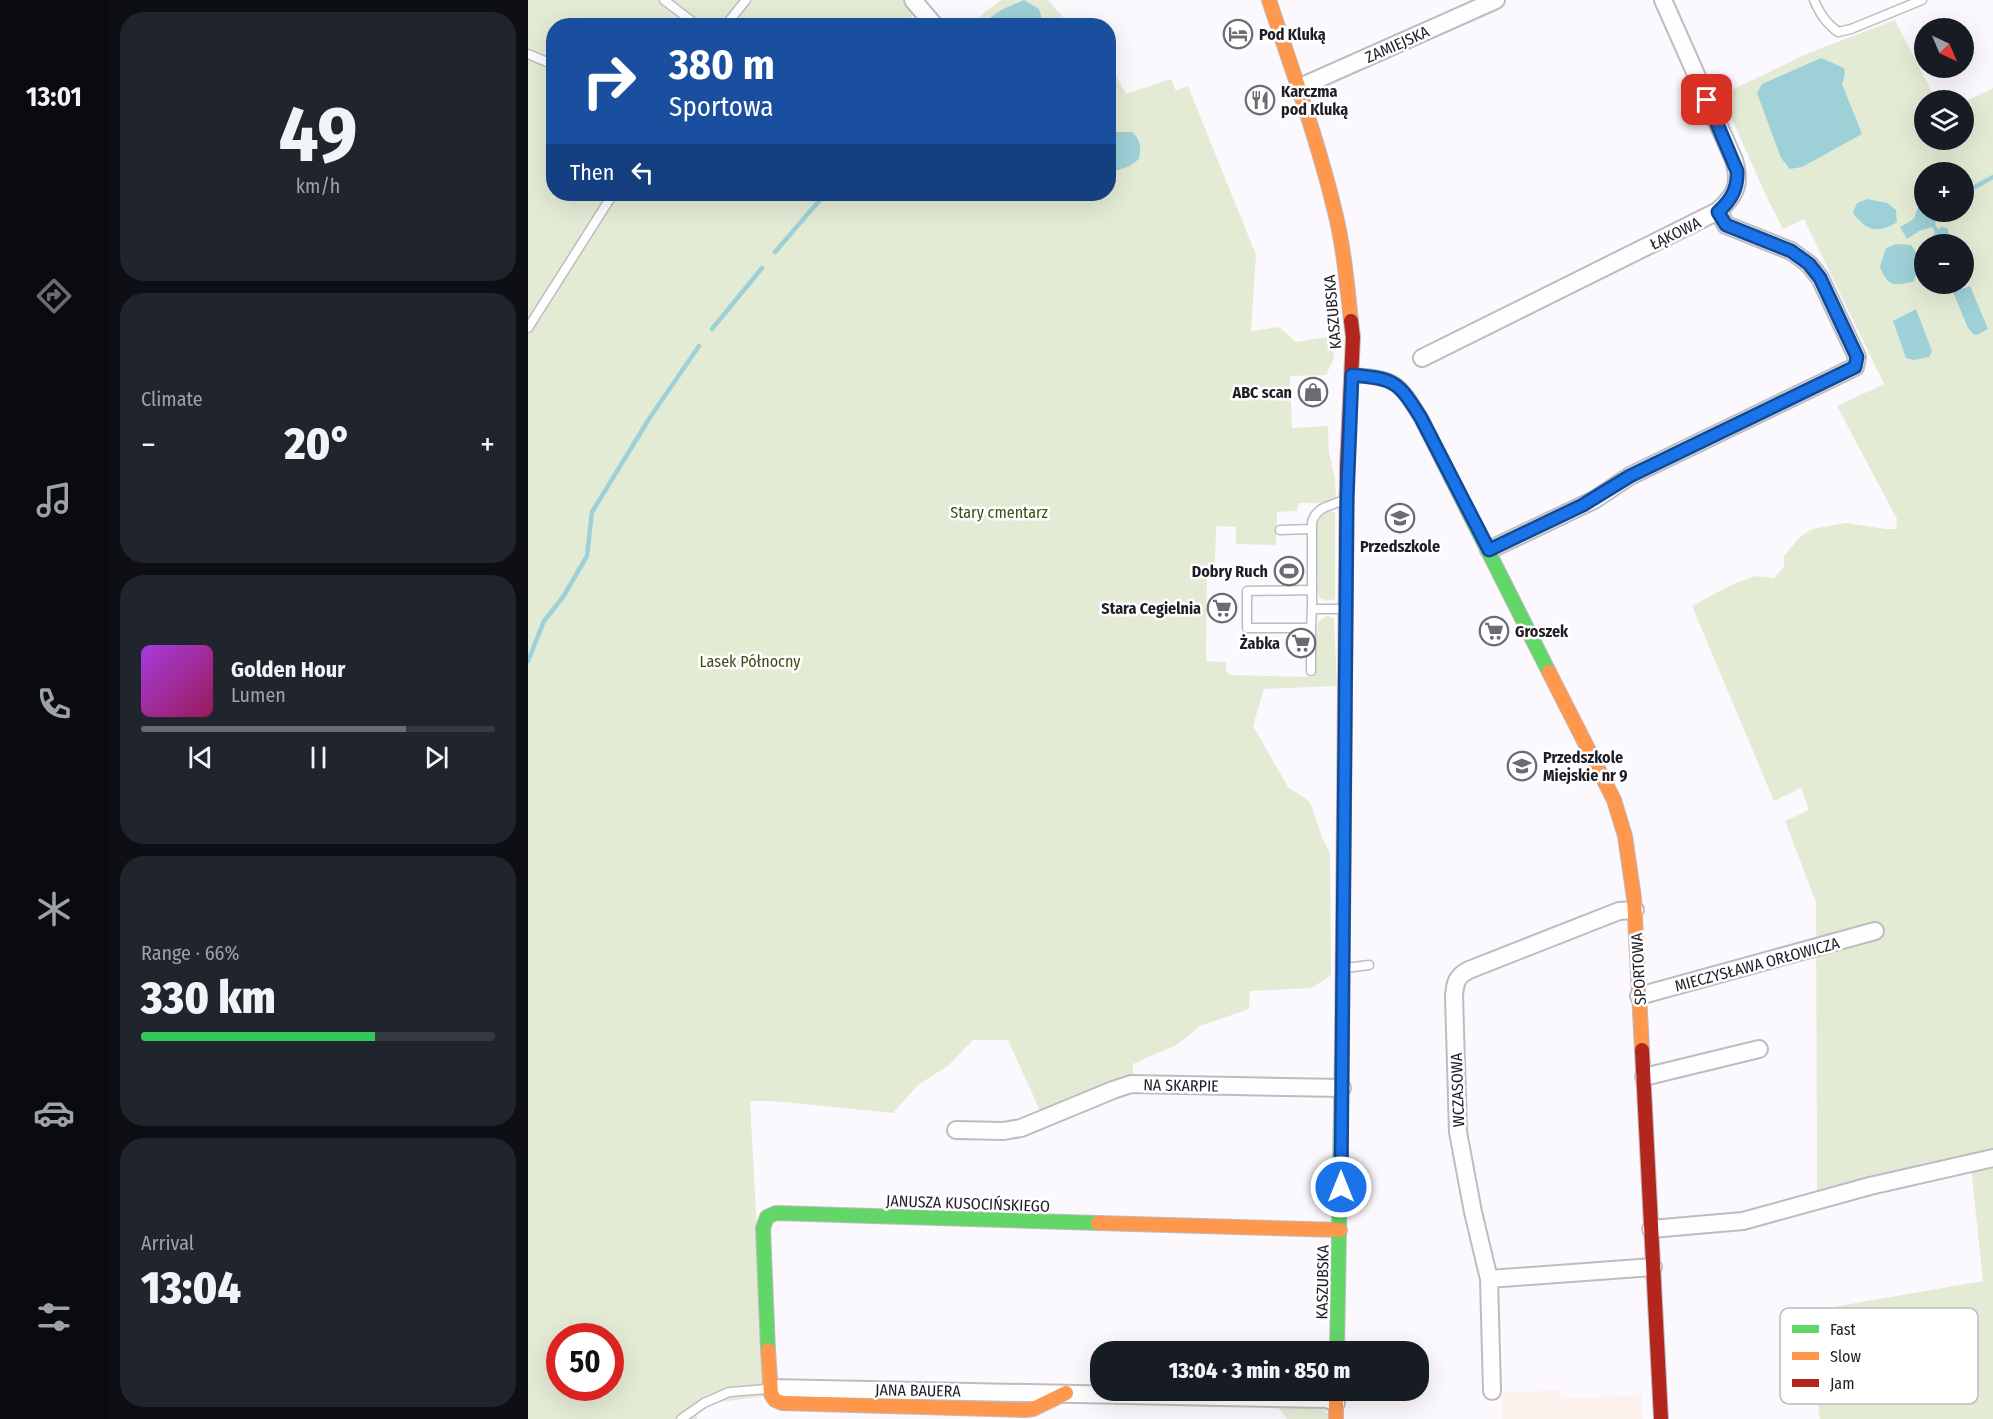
<!DOCTYPE html>
<meta charset="utf-8">
<style>
:root{--surface:#171b24;--page:#20242c;--text:#f1f3f6;--muted:#9ea1a6;--line:#363941;--accent:#6d6a71}
body{margin:0;font-family:"Fira Sans Condensed",sans-serif;background:var(--page);color:var(--text);height:100vh;display:flex;flex-direction:column;font-size:22px;white-space:nowrap}
*{box-sizing:border-box;margin:0}
p{font-size:20px;color:var(--muted)}
.icon{flex:none;width:33px;height:33px;fill:none;stroke:currentColor;stroke-width:2;stroke-linecap:round;stroke-linejoin:round}
.map{position:relative;flex:1;overflow:hidden}
.panel{display:flex;flex-direction:column;gap:12px;padding:12px;background:#0d0f14;width:420px}
.panel>*{flex:none}
.banner{position:absolute;left:18px;top:18px;width:570px;height:183px;border-radius:24px;box-shadow:0 6px 24px #0002;background:#1a4fa0;color:#fff;overflow:hidden}
.needle{width:39px;rotate:136deg}
.controls{position:absolute;left:1386px;top:18px;display:grid;gap:12px}
.controls a{display:grid;place-items:center;width:60px;height:60px;border-radius:50%;background:var(--surface);box-shadow:0 6px 24px #0002;font-size:30px}
.speed{position:absolute;left:18px;top:1323px;display:flex;gap:12px;font-size:30px;font-weight:700;text-align:center}
.speed>*{display:grid;place-content:center;width:78px;height:78px;border-radius:50%;background:var(--surface);box-shadow:0 6px 24px #0002;line-height:1}
.speed .limit{border:9px solid #d22;background:#fff;color:#111}
.pin{position:absolute;display:grid;place-items:center;width:51px;height:51px;color:#fff;margin:-26px;border-radius:12px;box-shadow:0 3px 9px #0006}
.me{position:absolute;width:66px;margin:-33px;rotate:0deg;stroke-linejoin:round;filter:drop-shadow(0 0 4px #0008)}
.turn{display:flex;align-items:center;gap:21px;height:126px;padding:0 24px;font-size:27px}
.turn .icon{width:78px;height:78px;stroke-width:2.5}
.turn b{display:block;font-size:42px;line-height:51px}
.then{display:flex;align-items:center;height:57px;padding:0 24px;background:#0003;gap:12px;font-size:22px}
.big{font-size:45px;font-weight:800;line-height:1.1}
.panel .tile{flex:1;display:flex;flex-direction:column;justify-content:center;gap:9px;min-width:0;padding:0 21px;border-radius:24px;background:var(--page)}
.panel .dial{align-items:center;gap:0}
.dial b{font-size:78px;line-height:1}
.song{display:flex;align-items:center;gap:18px}
.cover{width:72px;height:72px;border-radius:9px;background:linear-gradient(135deg,hsl(280 70% 55%),hsl(330 70% 35%))}
.played{height:6px;border-radius:3px;background:linear-gradient(90deg,var(--accent) 75%,var(--line) 75%)}
.keys{display:flex;justify-content:space-around;direction:ltr}
.heat{display:flex;justify-content:space-between;align-items:center;font-size:33px;direction:ltr}
.charge{height:9px;border-radius:4px;background:linear-gradient(90deg,#34c759 66%,var(--line) 0)}
.trip{position:absolute;left:562px;top:1341px;width:339px;height:60px;border-radius:24px;background:var(--surface);box-shadow:0 6px 24px #0002;font-weight:800;line-height:60px;text-align:center}
main{display:flex;flex:1;min-height:0}
.menu{display:flex;flex-direction:column;width:108px;justify-content:space-around;align-items:center;background:#090b0e;color:var(--muted)}
.menu .icon{width:42px;height:42px}
.menu .selected{color:var(--accent)}
.menu b{font-size:27px;color:var(--text)}
.map>svg:first-child{display:block}
</style>
<main>
<nav class="menu">
<b>13:01</b>
<svg class="icon selected" aria-label="directions" viewBox="0 0 24 24"><path d="M12 3l9 9-9 9-9-9zM9 14v-3h6M13 9l2 2-2 2"/></svg>
<svg class="icon" aria-label="music" viewBox="0 0 24 24"><path d="M9 18V5l10-2v13"/><circle cx="6" cy="18" r="3"/><circle cx="16" cy="16" r="3"/></svg>
<svg class="icon" aria-label="phone" viewBox="0 0 24 24"><path d="M5 4h4l2 5-3 2q2 4 5 5l2-3 5 2v4C11 20 4 13 5 4z"/></svg>
<svg class="icon" aria-label="climate" viewBox="0 0 24 24"><path d="M12 3v18M4 7l16 10M4 17L20 7"/></svg>
<svg class="icon" aria-label="car" viewBox="0 0 24 24"><path d="M5 17H2v-5l4-1 3-4h7l3 4 3 1v5h-3M9 17h6M6 11h13"/><circle cx="7" cy="17" r="2"/><circle cx="17" cy="17" r="2"/></svg>
<svg class="icon" aria-label="filters" viewBox="0 0 24 24"><path d="M4 7h16M4 17h16"/><circle cx="9" cy="7" r="2"/><circle cx="15" cy="17" r="2"/></svg>
</nav>
<section class="panel">
<div class="tile dial"><b>49</b><p>km/h</p></div>
<div class="tile"><p>Climate</p>
<div class="heat"><a>−</a><b class="big">20°</b><a>+</a></div>
</div>
<div class="tile">
<div class="song"><i class="cover"></i><div><b>Golden Hour</b><p>Lumen</p></div></div>
<div class="played"></div>
<div class="keys"><svg class="icon" aria-label="previous" viewBox="0 0 24 24"><path d="M18 5L8 12l10 7zM5 5v14"/></svg><svg class="icon" aria-label="pause" viewBox="0 0 24 24"><path d="M8 5v14M16 5v14"/></svg><svg class="icon" aria-label="next" viewBox="0 0 24 24"><path d="M6 5l10 7-10 7zM19 5v14"/></svg></div>
</div>
<div class="tile"><p>Range · 66%</p><b class="big">330 km</b><div class="charge"></div></div>
<div class="tile"><p>Arrival</p><b class="big">13:04</b></div>
</section>
<div class="map">
<svg width="1465" height="1419" viewBox="0 0 1465 1419">
<rect width="100%" height="100%" fill="#fbf9fd"/>
<path fill="#fcf1ed" d="M1032,1390L1033,1399L1114,1395L1115,1419H974L973,1393Z"/>
<g fill="#e4ebd5" fill-rule="evenodd">
<path d="M0,0H215L200,17L206,22L224,0H378L384,8L383,26H26V194H580L581,173L602,165L611,159L588,132L581,133V63L598,94L643,79L648,91L660,86L728,255L723,331L751,327L768,342L804,336L806,358L798,375L762,376L764,428L800,426L801,452L807,478L808,498C798,506 783,502 771,503L769,511L749,512L748,545L708,544V527L688,526L687,568L679,569L678,661L698,662V672L703,675L786,677L790,622L798,616L806,618L809,686L736,689L725,726L760,787L782,802L794,837L802,853L803,975L784,988L722,991L721,1009L672,1026L650,1044L605,1064V1078L513,1113L480,1040H445L421,1065L390,1085L365,1113L245,1101H222L238,1396L169,1405V1419H0ZM32,1336H82V1388H32Z"/>
<path d="M473,0H520L542,25H516L511,9L473,10L452,25L439,26Z"/>
<path d="M1367,20L1408,100H1396V140H1436V102L1465,88V1155L1289,1194L1288,902L1257,821L1281,810L1273,788L1246,801L1164,606L1205,584L1227,576L1246,578L1256,567V556L1271,538L1284,529L1318,523L1358,529H1368L1369,519L1309,406L1356,384L1276,219L1255,229L1240,200L1193,95L1283,52ZM1396,172H1436V212H1396ZM1396,244H1436V284H1396Z"/>
<path d="M803,511L807,513V599L799,601L791,597L790,592L788,524C791,515 794,512 803,511Z"/>
<path d="M1465,1163V1419H1292L1276,1312L1455,1281L1443,1167Z"/>
<path d="M750,1407H792L800,1414L801,1419H759Z"/>
</g>
<g fill="#9ed1d7">
<path d="M496,0L511,9L516,25H452L473,10Z"/>
<path d="M1293,58L1316,68L1317,74L1314,84L1334,134L1274,167L1262,169L1253,158L1229,93L1234,84Z"/>
<path d="M588,132H604C613,140 613,148 611,159L602,166L581,173V133Z"/>
<path d="M1339,199L1359,203L1368,210L1369,222C1350,234 1338,231 1325,213L1329,203Z"/>
<path d="M1390,207L1396,209V212H1408L1410,217L1407,224L1410,229L1415,227L1420,229L1421,238L1415,244H1404L1403,241L1407,232L1404,227L1391,231L1379,239L1372,227L1386,219Z"/>
<path d="M1368,244L1383,245C1393,258 1391,267 1385,282C1365,285 1361,288 1352,267L1358,248Z"/>
<path d="M1442,286L1460,329L1449,335L1445,334L1440,328L1425,292Z"/>
<path d="M1388,309L1404,351L1401,357L1386,360L1378,358L1365,321Z"/>
</g>
<g fill="none" stroke-linecap="round" stroke-linejoin="round">
<g stroke="#9ed1d7" stroke-width="4.5">
<path d="M1436,193L1465,177"/>
<path d="M247,252L297,194"/>
<path d="M184,329L234,268"/>
<path d="M0,661L16,621L35,597L59,556L64,512L121,419L171,346"/>
</g>
<g stroke="#bebbc2" stroke-width="11">
<g id="lane">
<path d="M136,0L170,26"/>
<path d="M1286,0C1292,14 1298,23 1310,32L1323,29L1394,0"/>
<path d="M197,26L218,0"/>
<path d="M0,54L26,65"/>
<path d="M0,328L85,194"/>
<path d="M752,530L784,529"/>
<path d="M784,590V522C789,506 803,506 816,500"/>
<path d="M784,609L783,628H719V591L784,590V609H817"/>
<path d="M783,671V628"/>
<path d="M818,968L841,965"/>
<path d="M153,1419L176,1403L201,1392L239,1389"/>
</g>
</g>
<g stroke="#bebbc2" stroke-width="20">
<g id="street">
<path d="M385,0L407,26"/>
<path d="M770,88L968,0"/>
<path d="M894,358L1190,211C1208,195 1213,184 1206,160L1135,0"/>
<path d="M961,550L1066,500L1102,476L1327,367L1329,357L1292,278L1281,264L1263,251L1198,225L1190,211"/>
<path d="M1111,996L1347,931"/>
<path d="M1116,1077L1231,1049"/>
<path d="M428,1130L475,1131L493,1128L585,1090L603,1084L814,1088"/>
<path d="M1123,1229L1215,1221L1342,1186L1465,1158"/>
<path d="M961,1279L1125,1267"/>
<path d="M242,1388L799,1399L808,1403"/>
<path d="M964,1391L961,1279L945,1212L930,1132L926,996C927,982 929,976 941,970L1091,911L1107,910"/>
</g>
</g>
<g stroke="#bebbc2" stroke-width="16">
<g id="fast">
<path d="M824,375C868,378 870,381 893,418L1021,672"/>
<path d="M240,1350L235,1228L239,1217L248,1213L570,1223"/>
<path d="M809,1352L814,1048"/>
</g>
</g>
<g stroke="#bebbc2" stroke-width="16">
<g id="slow">
<path d="M741,0C764,70 790,140 807,212C816,248 819,285 823,321"/>
<path d="M1021,672L1086,800L1097,836L1106,898L1114,1050"/>
<path d="M814,1048L818,565"/>
<path d="M570,1223L812,1230"/>
<path d="M240,1350L243,1394L247,1400L254,1403L497,1410L505,1409L538,1393"/>
<path d="M808,1390V1419"/>
</g>
</g>
<g stroke="#bebbc2" stroke-width="16">
<g id="jam">
<path d="M818,565L819,466L825,337L823,321"/>
<path d="M1114,1050L1133,1419"/>
</g>
</g>
<use href="#lane" stroke="#fefeff" stroke-width="8"/>
<use href="#street" stroke="#fefeff" stroke-width="16"/>
<use href="#fast" stroke="#63d668" stroke-width="14"/>
<use href="#slow" stroke="#ff974d" stroke-width="14"/>
<use href="#jam" stroke="#b3261e" stroke-width="14"/>
</g>
<g fill="none" stroke-linecap="round" stroke-linejoin="round">
<g stroke="#114b97" stroke-width="15">
<path id="route" d="M813,1187L819,499L824,375C867,379 870,381 893,418L961,550L1055,505L1102,476L1327,367L1329,357L1292,278L1281,264L1263,251L1198,225L1190,212C1203,200 1210,189 1209,171L1179,100"/>
</g>
<use href="#route" stroke="#1a73e8" stroke-width="10"/>
</g>
<defs>
<g id="hotel-ring" transform="scale(1.5)"><circle r="9.5" fill="#fff" stroke="#6d6a71" stroke-width="1.5"/><path d="M-6-4.5h1.5V1H6V5H4.5V3h-9V5H-6ZM-4 0a1.8 1.8 0 1 1 3.6 0ZM.5 0V-2.5h3Q6-2.5 6 0Z" fill="#6d6a71"/></g>
<g id="restaurant-ring" transform="scale(1.5)"><circle r="9.5" fill="#fff" stroke="#6d6a71" stroke-width="1.5"/><path d="M-5-6h1v4h1v-4h1v4h1v-4h1v5L-1.5 .5V6h-2V.5L-5-1ZM5-6V6H3V1.5H1.5Q1.5-4 5-6Z" fill="#6d6a71"/></g>
<g id="shop-ring" transform="scale(1.5)"><circle r="9.5" fill="#fff" stroke="#6d6a71" stroke-width="1.5"/><path d="M-5-2.5h2.3a2.7 3.5 0 0 1 5.4 0H5L5.5 6h-11ZM-1.5-2.5h3a1.5 2.3 0 0 0-3 0Z" fill="#6d6a71"/></g>
<g id="school-ring" transform="scale(1.5)"><circle r="9.5" fill="#fff" stroke="#6d6a71" stroke-width="1.5"/><path d="M0-5L7-2L0 1L-7-2ZM-4 1L0 2.5L4 1V4Q0 6-4 4Z" fill="#6d6a71"/></g>
<g id="stadium-ring" transform="scale(1.5)"><circle r="9.5" fill="#fff" stroke="#6d6a71" stroke-width="1.5"/><path d="M0-5a6.5 5 0 1 0 0 10a6.5 5 0 1 0 0-10ZM-3.5-1.8h7v3.6h-7Z" fill="#6d6a71"/></g>
<g id="supermarket-ring" transform="scale(1.5)"><circle r="9.5" fill="#fff" stroke="#6d6a71" stroke-width="1.5"/><path d="M-6-5.5h2.5l.6 2H6L4.5 2H-2.5L-4.4-4H-6ZM-1.5 3.2a1.3 1.3 0 1 0 .1 0ZM3 3.2a1.3 1.3 0 1 0 .1 0Z" fill="#6d6a71"/></g>
</defs>
<g fill-rule="evenodd">
<use href="#hotel-ring" x="710" y="34"/>
<use href="#restaurant-ring" x="732" y="100"/>
<use href="#shop-ring" x="785" y="392"/>
<use href="#school-ring" x="872" y="518"/>
<use href="#stadium-ring" x="761" y="571"/>
<use href="#supermarket-ring" x="694" y="608"/>
<use href="#supermarket-ring" x="966" y="631"/>
<use href="#supermarket-ring" x="773" y="643"/>
<use href="#school-ring" x="994" y="766"/>
</g>
<g text-anchor="middle" stroke-width="5" stroke-linejoin="round" paint-order="stroke">
<g font-size="16" font-weight="bold" fill="#201d26" stroke="#fff" text-anchor="start">
<text x="731" y="40">Pod Kluką</text>
<text x="753" y="97">Karczma<tspan x="753" dy="18">pod Kluką</tspan></text>
<text x="764" y="398" text-anchor="end">ABC scan</text>
<text x="872" y="552" text-anchor="middle">Przedszkole</text>
<text x="740" y="577" text-anchor="end">Dobry Ruch</text>
<text x="673" y="614" text-anchor="end">Stara Cegielnia</text>
<text x="987" y="637">Groszek</text>
<text x="752" y="649" text-anchor="end">Żabka</text>
<text x="1015" y="763">Przedszkole<tspan x="1015" dy="18">Miejskie nr 9</tspan></text>
</g>
<g font-size="16" fill="#201d26" stroke="#fff">
<text transform="translate(869 44) rotate(-24)" y="6">ZAMIEJSKA</text>
<text transform="translate(1147 233) rotate(-26)" y="6">ŁĄKOWA</text>
<text transform="translate(804 312) rotate(-95)" y="6">KASZUBSKA</text>
<text transform="translate(1229 964) rotate(-15)" y="6">MIECZYSŁAWA ORŁOWICZA</text>
<text transform="translate(1110 969) rotate(-93)" y="6">SPORTOWA</text>
<text transform="translate(653 1085) rotate(1)" y="6">NA SKARPIE</text>
<text transform="translate(929 1090) rotate(-92)" y="6">WCZASOWA</text>
<text transform="translate(440 1203) rotate(2)" y="6">JANUSZA KUSOCIŃSKIEGO</text>
<text transform="translate(794 1282) rotate(-89)" y="6">KASZUBSKA</text>
<text transform="translate(390 1390) rotate(1)" y="6">JANA BAUERA</text>
</g>
<g font-size="16" fill="#3d4c12" stroke="#fff">
<text x="471" y="518">Stary cmentarz</text>
<text x="222" y="667">Lasek Północny</text>
</g>
</g>
<rect x="1252" y="1308" width="198" height="96" rx="9" fill="#fff" stroke="#bcbbbe" stroke-width="1.5"/>
<rect x="1264" y="1325" width="27" height="8" fill="#63d668"/>
<rect x="1264" y="1352" width="27" height="8" fill="#ff974d"/>
<rect x="1264" y="1379" width="27" height="8" fill="#b3261e"/>
<g font-size="16" fill="#201d26">
<text x="1302" y="1335">Fast</text>
<text x="1302" y="1362">Slow</text>
<text x="1302" y="1389">Jam</text>
</g>
</svg>
<div class="controls">
<a><svg class="needle" viewBox="-14 -14 28 28"><path d="M0-13l5 13h-10z" fill="#e53935"/><path d="M0 13l5-13h-10z" fill="#9ea1a6"/></svg></a>
<a><svg class="icon" aria-label="layers" viewBox="0 0 24 24"><path d="M12 4l9 5-9 5-9-5zM3 14l9 5 9-5"/></svg></a>
<a>+</a>
<a>−</a>
</div>
<div class="speed"><div class="limit">50</div></div>
<div class="pin" style="left:1179px;top:100px;background:#d93025"><svg class="icon" aria-label="arrive" viewBox="0 0 24 24"><path d="M6 21V4h12l-3 4 3 4H6"/></svg></div>
<svg class="me" style="left:813px;top:1187px" viewBox="-20 -20 40 40"><circle r="17" fill="#1a73e8" stroke="#fff" stroke-width="3"/><path d="M0-11L8 9 0 5-8 9z" fill="#fff"/></svg>
<div class="trip">13:04 · 3 min · 850 m</div>
<div class="banner">
<div class="turn"><svg class="icon" aria-label="right" viewBox="0 0 24 24"><path d="M7 20v-9h11M14 6l5 5-5 5"/></svg><div><b>380 m</b>Sportowa</div></div>
<div class="then">Then<svg class="icon" aria-label="left" viewBox="0 0 24 24"><path d="M17 20v-9H6M10 6l-5 5 5 5"/></svg></div>
</div>
</div>
</main>
